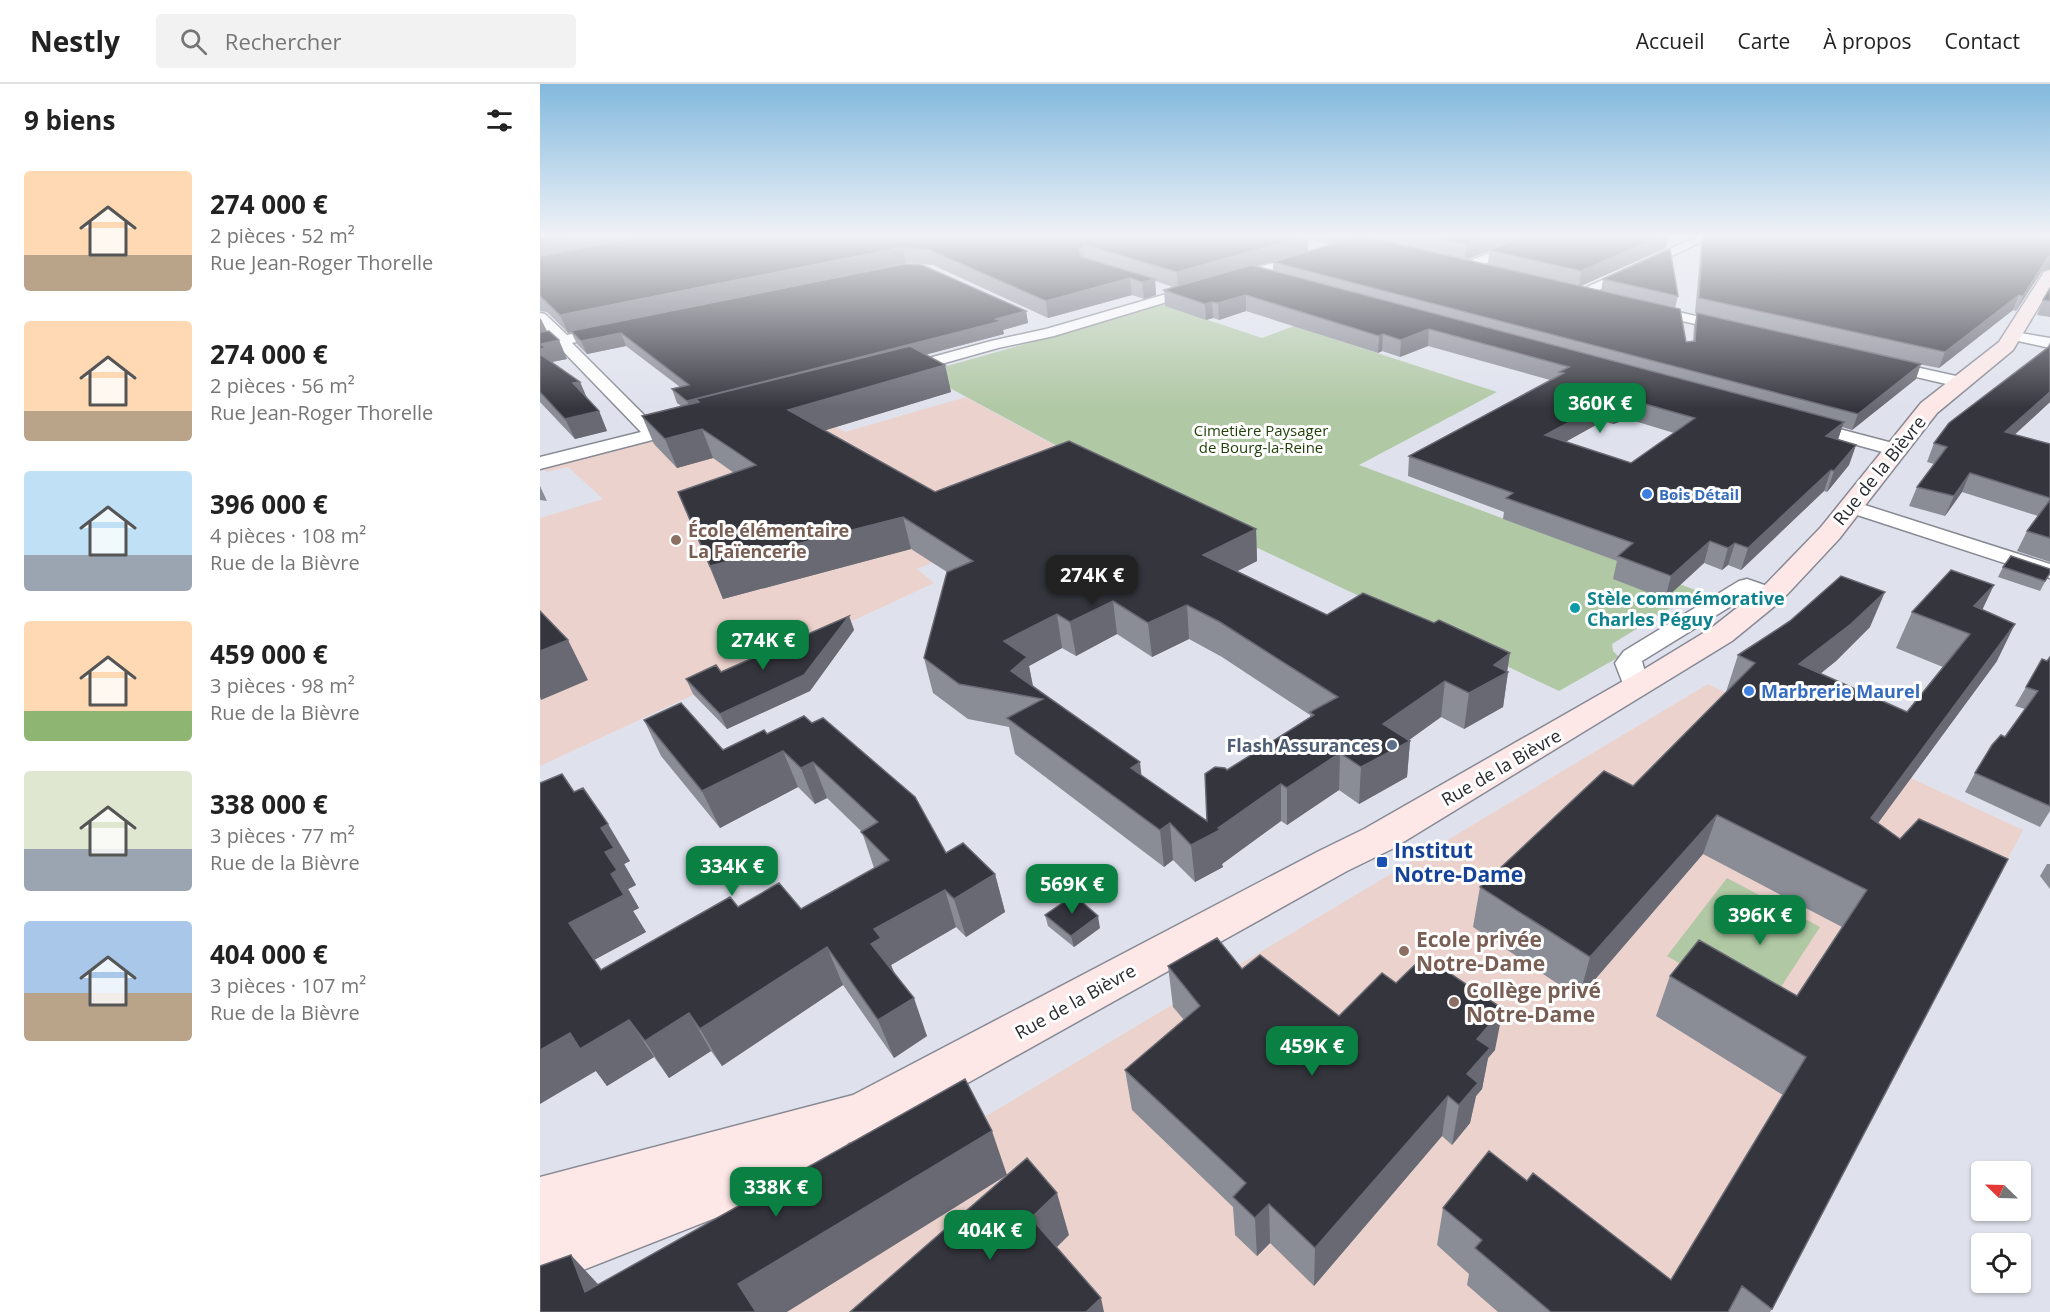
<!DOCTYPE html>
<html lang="fr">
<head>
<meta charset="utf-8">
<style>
  body { margin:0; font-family:"Open Sans",sans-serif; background:#f2f2f2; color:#222; height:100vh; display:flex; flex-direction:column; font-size:22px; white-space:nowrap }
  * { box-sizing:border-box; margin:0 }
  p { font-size:20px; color:#767676 }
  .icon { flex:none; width:33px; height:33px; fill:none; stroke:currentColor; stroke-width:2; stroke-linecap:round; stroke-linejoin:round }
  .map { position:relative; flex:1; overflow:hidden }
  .details { display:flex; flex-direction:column; background:#fff; width:540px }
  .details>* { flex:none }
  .needle { width:39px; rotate:293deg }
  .buttons { position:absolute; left:1431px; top:1077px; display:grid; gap:12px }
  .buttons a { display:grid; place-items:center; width:60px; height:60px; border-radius:6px; background:#fff; box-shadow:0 2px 4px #0004; font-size:30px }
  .price { position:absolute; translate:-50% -51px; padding:0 14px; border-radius:12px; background:#0b8043; color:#fff; font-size:20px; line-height:39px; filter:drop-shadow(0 2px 3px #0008) }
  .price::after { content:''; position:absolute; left:50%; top:36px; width:18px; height:14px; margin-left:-9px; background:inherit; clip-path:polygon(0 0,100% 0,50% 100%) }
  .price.current { background:#222; color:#fff }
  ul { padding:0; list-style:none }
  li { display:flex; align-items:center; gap:18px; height:150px; padding:0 24px }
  li span { display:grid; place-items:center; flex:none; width:168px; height:120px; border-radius:6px; color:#555 }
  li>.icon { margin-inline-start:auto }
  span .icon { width:72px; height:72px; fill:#fffc; stroke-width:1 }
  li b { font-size:26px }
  h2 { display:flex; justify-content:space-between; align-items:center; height:72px; padding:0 24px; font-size:26px }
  header { display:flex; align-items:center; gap:36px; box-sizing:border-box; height:84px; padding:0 30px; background:#fff; border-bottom:2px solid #e0e0e0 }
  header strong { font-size:28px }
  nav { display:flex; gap:33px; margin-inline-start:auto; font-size:21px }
  .search { width:420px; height:54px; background:#f2f2f2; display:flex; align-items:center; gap:15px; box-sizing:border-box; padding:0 21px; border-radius:6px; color:#767676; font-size:22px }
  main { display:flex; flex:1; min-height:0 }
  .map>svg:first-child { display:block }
  .education { fill:#ecd2cd }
  .green { fill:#b0c8a4 }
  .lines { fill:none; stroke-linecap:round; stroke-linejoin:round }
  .street-casing { stroke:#878a94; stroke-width:3 }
  .secondary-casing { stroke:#878a94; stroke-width:3 }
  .street { fill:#fff; fill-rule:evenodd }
  .secondary { fill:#fde8e7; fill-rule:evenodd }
  .wall { fill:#8a8c96; fill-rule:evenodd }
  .shaded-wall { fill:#686972 }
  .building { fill:#35353e; stroke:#686972; stroke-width:1.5; fill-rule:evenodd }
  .shop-dot { fill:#3f7fe0; stroke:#fff; stroke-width:2 }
  .education-dot { fill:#8d6e63; stroke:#fff; stroke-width:2 }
  .culture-dot { fill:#0f9aa8; stroke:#fff; stroke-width:2 }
  .service-dot { fill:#5c6f8a; stroke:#fff; stroke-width:2 }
  .transit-dot { fill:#1a4fb4; stroke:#fff; stroke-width:2 }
  .labels { text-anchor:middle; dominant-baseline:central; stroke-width:6; stroke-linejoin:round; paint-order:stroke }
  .far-park-label { font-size:15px; fill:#1f3e05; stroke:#fff }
  .far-shop-label { font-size:15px; font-weight:bold; fill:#366cbe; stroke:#fff; text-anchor:start }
  .street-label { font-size:18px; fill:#2a2b2f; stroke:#fff }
  .education-label { font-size:18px; font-weight:bold; fill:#785e54; stroke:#fff; text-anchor:start }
  .culture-label { font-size:18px; font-weight:bold; fill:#0d838f; stroke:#fff; text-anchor:start }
  .shop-label { font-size:18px; font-weight:bold; fill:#366cbe; stroke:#fff; text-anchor:start }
  .service-label { font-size:18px; font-weight:bold; fill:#4e5e75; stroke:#fff; text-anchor:end }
  .near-transit-label { font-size:21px; font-weight:bold; fill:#164399; stroke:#fff; text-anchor:start }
  .near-education-label { font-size:21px; font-weight:bold; fill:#785e54; stroke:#fff; text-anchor:start }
</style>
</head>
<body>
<header>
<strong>Nestly</strong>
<div class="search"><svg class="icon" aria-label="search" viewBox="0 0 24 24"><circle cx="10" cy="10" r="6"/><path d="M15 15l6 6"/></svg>Rechercher</div>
<nav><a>Accueil</a><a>Carte</a><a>À propos</a><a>Contact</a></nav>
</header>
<main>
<section class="details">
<h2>9 biens<svg class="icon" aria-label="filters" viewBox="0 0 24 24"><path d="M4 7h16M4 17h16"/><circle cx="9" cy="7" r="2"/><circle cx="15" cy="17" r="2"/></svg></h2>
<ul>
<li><span style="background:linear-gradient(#ffd9b3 70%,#b9a48a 0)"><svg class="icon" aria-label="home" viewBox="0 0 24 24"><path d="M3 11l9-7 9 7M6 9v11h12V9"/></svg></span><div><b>274 000 €</b><p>2 pièces · 52 m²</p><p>Rue Jean-Roger Thorelle</p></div></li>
<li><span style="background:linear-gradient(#ffd9b3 75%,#b9a48a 0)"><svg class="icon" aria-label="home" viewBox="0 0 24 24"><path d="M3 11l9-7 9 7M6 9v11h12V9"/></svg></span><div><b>274 000 €</b><p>2 pièces · 56 m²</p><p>Rue Jean-Roger Thorelle</p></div></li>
<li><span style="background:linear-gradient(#bfe0f5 70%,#9aa5b1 0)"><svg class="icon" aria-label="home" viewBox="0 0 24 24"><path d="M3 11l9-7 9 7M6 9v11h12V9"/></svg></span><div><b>396 000 €</b><p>4 pièces · 108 m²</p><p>Rue de la Bièvre</p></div></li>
<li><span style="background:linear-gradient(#ffd9b3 75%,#8fb573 0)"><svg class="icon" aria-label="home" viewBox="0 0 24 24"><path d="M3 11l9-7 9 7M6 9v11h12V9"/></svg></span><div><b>459 000 €</b><p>3 pièces · 98 m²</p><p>Rue de la Bièvre</p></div></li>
<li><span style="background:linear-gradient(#dfe7d0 65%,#9aa5b1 0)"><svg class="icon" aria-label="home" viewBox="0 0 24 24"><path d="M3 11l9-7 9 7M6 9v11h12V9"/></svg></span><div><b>338 000 €</b><p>3 pièces · 77 m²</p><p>Rue de la Bièvre</p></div></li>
<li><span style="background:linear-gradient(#a9c7e8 60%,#b9a48a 0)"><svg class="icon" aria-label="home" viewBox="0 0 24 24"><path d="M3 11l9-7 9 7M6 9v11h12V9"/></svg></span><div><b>404 000 €</b><p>3 pièces · 107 m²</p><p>Rue de la Bièvre</p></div></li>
</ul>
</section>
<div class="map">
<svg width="1510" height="1228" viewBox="0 0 1510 1228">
  <rect width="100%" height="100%" fill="#dfe2ed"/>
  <path class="education" d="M426,313l119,65 -100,78 -68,29 17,14 -394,183v-248l63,-19 -35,-32 -21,5 -3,-3 247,-66 54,29z
    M1168,600l315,146 -254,482h-1048l-17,-27z"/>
  <path class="green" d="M623,221l99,33 32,-12 203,66 -138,73 339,126 -86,53 1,7 6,6 -60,34 -394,-187 -243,-131z
    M1187,794l93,49 -56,86 -97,-57z"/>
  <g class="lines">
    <defs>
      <path id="street" d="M826,152h20l-332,100 -56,12 -96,27 -8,-5 2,-3 95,-26 55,-12z
        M997,152h18l-84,33 -4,1 -6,-4 2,-3z
        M1158,152h16l-128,60h-10l-2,-3z
        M1108,221l87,20 2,3 -7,4 -87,-20 -2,-3z
        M0,229l5,1 22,21 43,-9 5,1 2,3 -2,3 -43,10 85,85 28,-7 6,1 3,4 -3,4 -151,39v-12l101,-25 -83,-86 -18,4v-10l14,-3 -14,-12z
        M1474,248l36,6v10l-41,-9 -2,-3z
        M1344,276l81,18 2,4 -8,5 -81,-19 -2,-3z
        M1265,336l99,26 2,4 -2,4 -7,2 -98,-27 -3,-4 3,-4z
        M1309,416l201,64v14l-208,-68 -3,-4 3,-4z
        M1207,495l32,11 4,5 -4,5 -8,2 -22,-7 -107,66 7,27 -4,6 -9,2 -9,-2 -12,-31 9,-12 115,-70z"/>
      <path id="secondary" d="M1510,186v18l-37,62 -76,63 -98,126 -58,62 -49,40 -340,208 -45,22 -467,261 -32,11 -3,8 -54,37 -251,99v-56l4,-1 -4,1v-54l313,-82 466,-244 45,-22 282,-161 64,-39 51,-40 60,-62 100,-124 78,-61 45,-70z"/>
    </defs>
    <use href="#street" class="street-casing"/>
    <use href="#secondary" class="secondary-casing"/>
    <use href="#street" class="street"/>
    <use href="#secondary" class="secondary"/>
  </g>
  <path class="wall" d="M0,152h817l-28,9 -21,-6v12l-53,15 18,5v-9l109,-22v-4h286l-2,12 -86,38 21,5 2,-12 75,17 -3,12 11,34 7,-1 1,-15 3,-12 -2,-1 6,-68 2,-9h347v33l-8,2 -26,40 -3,-1 -74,58 -21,-4 -2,15 -64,51 -10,-3 -4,13 18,5 -7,20 -22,27 -3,-1 -83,79 -13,-5 -6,5 -18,-7 -39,36 -52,-20 4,-18 -114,-42 1,-7 -96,-36 1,-20 141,-76 -122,-34 -28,11 -18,-6 -4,2 -132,-42 -27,9 -6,-2 -7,2 -41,-14 -1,-16 9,-3 -18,-6 1,14 -12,4 -12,-4 -84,23 -115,-53 -27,-2 -177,36 297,12 2,12 -25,7 1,4 -79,21 20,10 6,27 -126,38 110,62 321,37 1,32 -20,10 90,44 181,57 -5,35 -39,22 -23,-12 -33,23 2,1 -3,36 -48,27 -20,-14 -52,35 -6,-4 -59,43 1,3 -28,15 -22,-22 -9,7 -149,-113 -6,-27 -41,-8 -35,-26 -9,-35 23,-86 -36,-23 -188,50 -45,-107 56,-19 -21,-15 -36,10 -23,-24 -12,-28 39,-10 -4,-3 -5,-14 8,-2 -54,-41 -39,8 -10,-10 -6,-12 -3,1 -21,-21 -7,-1zM949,167l-1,14 -23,-5zM1088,335l46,14 -43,30 -66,-21 38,-21 10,3zM577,550l35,23 37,-18 33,18 88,58v3l-83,52 -20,51 -66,-46 -108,-89 -4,-20 33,-18 14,8z
    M1510,204v29l-13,-2 6,-15z
    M0,234l7,13 20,28 -15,3 28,20 7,16 12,13 8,20 -32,8 -35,-37z
    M1510,258v60l-36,33 36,9v118l-33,-11 10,-20 11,-15 -76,-24 -17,24 -36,-10 8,-19 17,-23 -7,-2 7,-19 113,-95z
    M0,402l7,15 -7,-1z
    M1463,483l47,6 -10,18 -42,-14z
    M1442,526l15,51 -119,162 22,16 -128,470 -2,3h-272l-31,-27 2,-11 -32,-29 6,-37 84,-27 144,99 112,-185 -127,-79 14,-40 127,20 45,-69 -139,-73 -124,144 -106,-71 7,-40 153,-101 93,-94 12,-37 132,-28 -34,34 -16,13 87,38 36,-45 -47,-19 16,-36z
    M309,532l5,14 -44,61 -83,38 -34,-35 -7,-15 35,-7z
    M1510,573v154l-10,16 -75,-35 10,-19 30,-36 20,-28 -10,-3 11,-19z
    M264,632l142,137 49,21 10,38 -39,25 -10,-10 -65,38 4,9 32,62 -33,22 -51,-73 -121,81 -11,-15 -42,27 -15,-21 -47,29 -11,-15 -22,-279 56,69 -6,3 12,21 -8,4 11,19 -6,3 13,21 -52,28 7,10 137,-63 63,2 73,-41 -12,-36 -35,-34 -12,6 -17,-17 -78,41 -59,-72 -17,-36 79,30 44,-16z
    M1507,780h3v25l-10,-13z
    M505,831l55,13 -26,19 -26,-21z
    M628,882l74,3 97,47 156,34 -7,8 -6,31 -6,7 -6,27 -18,22 -10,-9 -128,150 -44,-43 -13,13 -22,-21 -2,-28 -101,-97 -7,-40 59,-50 -11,-13z"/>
  <path class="shaded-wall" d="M43,152h83l-126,25v-17z
    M768,152v15l-130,38 -1,-17z
    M789,152h28l-28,9z
    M950,152h40l-41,14v1l-24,9 1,-16z
    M1121,152h7l-2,12 -87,39 2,-16z
    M543,162l2,16 -6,-12z
    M363,163l3,16 -338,70 -8,-18z
    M1510,172v13l-8,2 -26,40 7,-15 25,-39z
    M590,194l2,17 -84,23 -2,-17z
    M615,195l1,16 -12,4 -2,-17z
    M706,211v16l-27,9 -1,-17z
    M1479,211l-6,15 -74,58 6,-16z
    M672,218l1,16 -7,2 -1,-16z
    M486,227l2,12 -25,7 1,4 -301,79 -4,-11 -3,-3 5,14 -9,2 -5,-14z
    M0,235h1l8,17 -9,2z
    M889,245l-1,17 -28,11 1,-17z
    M81,249l5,13 -39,8 -6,-13z
    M843,250l-1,17 -4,2 1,-17z
    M19,256l8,19 -16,3 -11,1v-14l1,-5z
    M1381,280l-5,15 -64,51 6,-16z
    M405,281l6,27 -154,47 -9,-29z
    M40,298l8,19 -15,-18z
    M1510,308v10l-53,49 8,-19z
    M1091,316l-3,19 -15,5 4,-19z
    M1067,318l-4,19 -61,34 3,-20z
    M59,327l8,20 -32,8 -10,-20z
    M1304,338l-7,20 -11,-6z
    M162,345l11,29 -36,10 -12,-29z
    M1316,361l-7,20 -22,27 7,-21z
    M1291,386l-7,21 -83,79 7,-22z
    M1430,389l-8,19 -17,24 9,-20z
    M363,433l8,32 -188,50 -13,-33z
    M716,445l1,32 -52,27 -2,-33z
    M1170,457l-6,22 -39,36 6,-23z
    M1195,459l-7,22 -6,5 6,-22z
    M1454,501l-17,36 -3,-15z
    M1345,508l-15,35 -34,34 -51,41 14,-38z
    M573,517l4,33 -41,22 -6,-34z
    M647,521l2,34 -37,18 -4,-34z
    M517,530l5,34 -33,18 5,26 -18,2 -12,-53z
    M309,532l5,14 -44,61 -83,38 -7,-15z
    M1475,540l-18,37 -144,196 18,-39z
    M28,556l20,40 -47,20 -1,-3v-46z
    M970,569l-3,20 1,-1 -5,35 -39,22 5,-36 25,-28z
    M905,597l-4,36 -40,29 9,-5 -3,36 -48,27 2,-37 22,-43z
    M243,667l15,36 -78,41 -18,-37z
    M800,669l-1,37 -52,35v-37z
    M273,678l14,36 -12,6 -14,-36z
    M600,678l4,37 -13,-31z
    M741,700v37l-59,43 1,3 -28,15 -4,-37 27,-17z
    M1177,731l-14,39 -124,144 11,-41z
    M630,739l3,37 -9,7 -4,-37z
    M68,740l22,37 -6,3 12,21 -8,4 11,19 -6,3 13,21 -52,28 -25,-37 42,-49 -6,-22 -4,-24z
    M455,790l10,38 -39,25 -12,-38z
    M405,806l11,37 -65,38 4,11 -24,-32 3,-15z
    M558,832l2,12 -26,19 -3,-11z
    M287,863l16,38 -121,81 -22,-37z
    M374,914l13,38 -33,22 -16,-38z
    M963,925l-8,41 -7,8 -6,31 -6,7 -6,27 -18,22 7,-40 18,-66z
    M149,929l22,38 -42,27 -24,-37z
    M89,936l25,37 -47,29 -11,-15 -56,33v-54l30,-17z
    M908,1012l-6,40 -128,150 1,-38z
    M452,1047l15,44 -220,137h-31l-18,-28z
    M517,1109l12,42 -24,24 -14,-41z
    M729,1120l1,39 -13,13 -2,-38z
    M31,1171l38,41 -24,-4z
    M561,1214l3,14h-18z"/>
  <path class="building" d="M0,152h43l-43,8z
    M104,152h663l-130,36 -85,-25 -9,-1 -4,4 3,7 73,22 -13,3 -12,-4 -84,23 -116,-51 -27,-3 -343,68 -20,-19v-40z
    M820,152h3l317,73 6,33 9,-1 2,-28 224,51 -63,50 -585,-152z
    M890,152h60l-24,8z
    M985,152h136l-80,35 -92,-21z
    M1163,152h330l17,5v15l-2,1 -25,39 -4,-1 -74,57 -246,-54z
    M1130,165l8,47 -75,-17z
    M364,180l18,1 104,46 -30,8 6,2 -315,80 -15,-12 17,-4 -68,-52 -40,8 -10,-10z
    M711,181l593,157 -18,14 30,9 -22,26 -3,-1 -83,78 -13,-5 -7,5 -18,-7 -39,35 -53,-20 15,-13 -127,-45 7,-5 -104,-37 155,-83 -5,-1 10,-5 -140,-38 -28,11 -18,-6 -4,2 -133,-41 -28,8 -6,-1 -7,2 -41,-14zM1091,316l64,18 -64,45 -86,-28 62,-33 10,3z
    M1510,204v13l-7,-1z
    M9,247l10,9 -18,4 4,4 -5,1v-17z
    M370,262l35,19 -157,45 147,82 134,-51 187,88 -53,26 124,60 36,-22 71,30 5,-3 71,33 -16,12 14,7 -39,21 -24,-12 -62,43 27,17 -49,26 -21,-14 -53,35 -6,-4 -63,44 2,2 -29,15 -21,-22 -10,7 -153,-112 36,-19 -84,-15 -35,-26 23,-86 26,-11 -70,-44 -193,49 -32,-74 78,-27 -54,-36 -37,10 -23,-23 57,-14 -3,-3zM573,517l35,22 39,-18 33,17 118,75 -28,15 4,3 -87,55 -2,-2 -10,-1 -10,7 2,47 -76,-53 9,-6 -129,-91 16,-14 -23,-16 53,-27 13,8z
    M1510,262v46l-45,40 45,12v54l-80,-25 -16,23 -37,-9 30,-40 -13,-4 15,-20z
    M0,270l40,28 -7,1 26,28 -34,8 -25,-27z
    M1510,416v38l-23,-7z
    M1471,472l39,13v4l-5,8 -42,-14z
    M1411,486l43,15 -20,21 41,18 -144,194 29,21 19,-20 89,40 -236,450 -30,-23 -14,26h-177l-76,-64 7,-8 -39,-32 46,-57 38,30 6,-8 138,107 135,-223 -136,-81 29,-36 98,56 70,-106 -150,-75 -127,142 -110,-70 124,-116 29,15 122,-123 -17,-8 52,-34 51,-45 44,16 -34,32 -52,40 108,48 63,-78 -58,-22z
    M0,527l28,29 -28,11z
    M309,532l-45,59 -84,39 -34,-35 30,-14 5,7z
    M1510,573v149l-75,-33 17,-28 9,-10 4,2 33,-46 -12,-4 16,-28 5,2z
    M141,619l42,47 41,-20 3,4 37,-18 8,7 11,-5 92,79 31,56 17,-10 32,31 -41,25 -9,-9 -71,39 7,9 -10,6 43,54 -36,22 -51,-73 -127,82 -11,-16 -44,28 -16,-21 -49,29 -10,-16 -30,17v-267l22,-9 12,18 9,-4 25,36 -7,4 13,20 -9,4 12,18 -6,4 13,21 -55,28 32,47 129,-73 8,10 41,-24 22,26 88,-49 -28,-28 17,-10 -65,-60 -12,6 -18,-17 -81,40 -58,-71z
    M534,811l24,21 -27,20 -26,-21z
    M677,854l25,31 18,-14 79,61 43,-43 14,10 28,-27 79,53 -26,30 13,9 -23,26 11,9 -19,22 -11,-9 -133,152 -46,-44 -14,14 -22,-21 13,-14 -121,-113 75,-64 -32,-40z
    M425,995l27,52 -254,153 18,28h-216v-46l31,-11 14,37z
    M487,1074l30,35 -26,25 70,80 -15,14h-236z"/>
  <linearGradient id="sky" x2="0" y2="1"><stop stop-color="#82b9dd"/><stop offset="0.47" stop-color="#f1f2f7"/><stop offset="1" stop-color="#f1f2f7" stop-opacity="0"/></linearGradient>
  <rect width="1510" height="324" fill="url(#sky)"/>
  <g class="shop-dot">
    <circle cx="1107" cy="410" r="6"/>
    <circle cx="1209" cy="607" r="6"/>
  </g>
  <g class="education-dot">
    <circle cx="136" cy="456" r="6"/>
    <circle cx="864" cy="867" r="6"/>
    <circle cx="914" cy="918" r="6"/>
  </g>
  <circle class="culture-dot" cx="1035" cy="524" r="6"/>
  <circle class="service-dot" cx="852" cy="661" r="6"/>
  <rect class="transit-dot" x="836" y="772" width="12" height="12" rx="3"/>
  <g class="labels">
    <g class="far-park-label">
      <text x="721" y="346">Cimetière Paysager<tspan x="721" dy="17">de Bourg-la-Reine</tspan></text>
    </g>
    <g class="far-shop-label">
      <text x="1119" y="410">Bois Détail</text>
    </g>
    <g class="street-label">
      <text transform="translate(1339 386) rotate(-51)">Rue de la Bièvre</text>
      <text transform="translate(961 683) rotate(-30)">Rue de la Bièvre</text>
      <text transform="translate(535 917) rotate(-29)">Rue de la Bièvre</text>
    </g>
    <g class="education-label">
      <text x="148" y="446">École élémentaire<tspan x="148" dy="21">La Faïencerie</tspan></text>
    </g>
    <g class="culture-label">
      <text x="1047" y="514">Stèle commémorative<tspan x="1047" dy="21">Charles Péguy</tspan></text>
    </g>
    <g class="shop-label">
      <text x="1221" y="607">Marbrerie Maurel</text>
    </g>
    <g class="service-label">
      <text x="840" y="661">Flash Assurances</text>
    </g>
    <g class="near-transit-label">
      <text x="854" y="766">Institut<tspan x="854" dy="24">Notre-Dame</tspan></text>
    </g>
    <g class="near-education-label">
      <text x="876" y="855">Ecole privée<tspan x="876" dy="24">Notre-Dame</tspan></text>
      <text x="926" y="906">Collège privé<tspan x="926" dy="24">Notre-Dame</tspan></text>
    </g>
  </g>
</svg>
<div class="buttons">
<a><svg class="needle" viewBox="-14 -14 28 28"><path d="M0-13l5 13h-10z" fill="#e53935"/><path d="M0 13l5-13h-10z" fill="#767676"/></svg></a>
<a><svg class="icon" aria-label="locate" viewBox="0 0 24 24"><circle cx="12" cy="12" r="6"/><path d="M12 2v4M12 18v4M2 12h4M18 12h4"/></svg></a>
</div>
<b class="price" style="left:1060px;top:350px">360K €</b>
<b class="price current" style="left:552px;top:522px">274K €</b>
<b class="price" style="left:223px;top:587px">274K €</b>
<b class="price" style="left:192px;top:813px">334K €</b>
<b class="price" style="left:532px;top:831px">569K €</b>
<b class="price" style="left:1220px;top:862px">396K €</b>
<b class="price" style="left:772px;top:993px">459K €</b>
<b class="price" style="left:236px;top:1134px">338K €</b>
<b class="price" style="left:450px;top:1177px">404K €</b>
</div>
</main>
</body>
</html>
